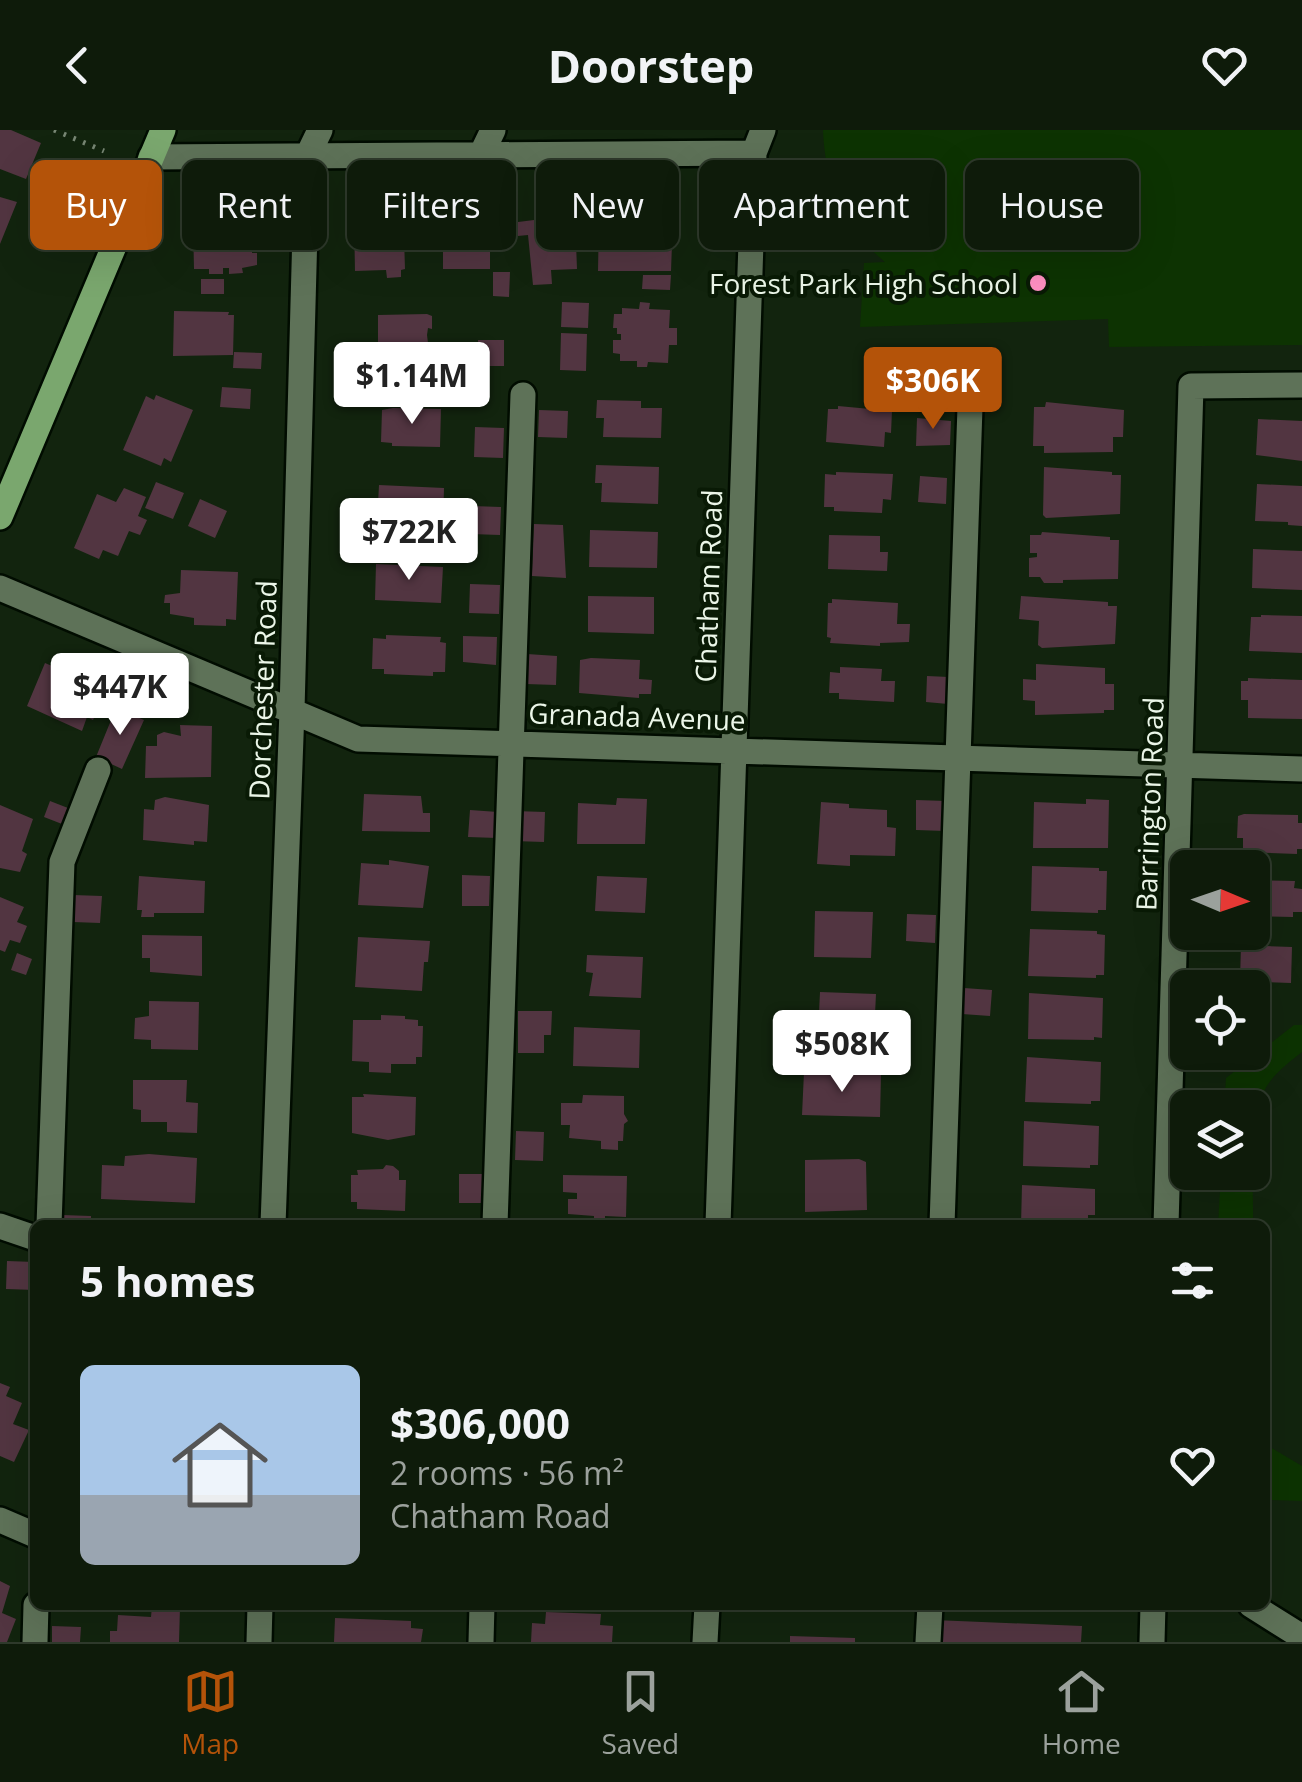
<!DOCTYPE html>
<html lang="en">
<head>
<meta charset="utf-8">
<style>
  body { margin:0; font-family:"Open Sans",sans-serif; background:#1c2818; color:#f1f3f6; height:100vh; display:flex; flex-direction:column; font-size:38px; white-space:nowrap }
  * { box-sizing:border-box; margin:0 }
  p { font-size:32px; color:#9ba19c }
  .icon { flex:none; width:55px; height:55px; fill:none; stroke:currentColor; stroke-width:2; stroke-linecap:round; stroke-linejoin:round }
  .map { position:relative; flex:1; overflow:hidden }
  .panel { position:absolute; left:30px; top:1090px; width:1240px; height:390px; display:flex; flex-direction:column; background:#0e1b0a; border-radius:15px; box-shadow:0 10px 40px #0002,0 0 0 2px #2e392b }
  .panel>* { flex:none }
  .banner { position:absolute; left:30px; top:30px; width:1242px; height:90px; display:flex; gap:20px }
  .needle { width:65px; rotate:92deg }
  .fabs { position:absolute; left:1170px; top:720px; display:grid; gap:20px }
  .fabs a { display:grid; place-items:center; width:100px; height:100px; border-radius:15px; background:#0e1b0a; box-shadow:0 10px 40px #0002,0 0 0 2px #2e392b; font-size:50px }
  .price { position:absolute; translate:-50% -85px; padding:0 22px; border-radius:10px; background:#fff; color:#222; font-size:32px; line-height:65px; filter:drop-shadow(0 2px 5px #0008) }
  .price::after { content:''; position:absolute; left:50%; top:60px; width:30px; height:22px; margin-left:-15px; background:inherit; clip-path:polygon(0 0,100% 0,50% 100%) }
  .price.active { background:#b45309; color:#fff }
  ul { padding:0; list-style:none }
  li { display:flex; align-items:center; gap:30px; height:250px; padding:0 50px }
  li span { display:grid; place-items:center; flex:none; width:280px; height:200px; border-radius:15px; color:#555 }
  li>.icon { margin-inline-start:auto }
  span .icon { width:120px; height:120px; fill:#fffc; stroke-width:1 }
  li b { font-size:42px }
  h2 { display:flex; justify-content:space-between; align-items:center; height:120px; padding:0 50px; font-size:42px }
  .chip { padding:0 35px; border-radius:15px; background:#0e1b0a; box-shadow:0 10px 40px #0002,0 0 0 2px #2e392b; font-size:35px; line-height:90px }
  .chip.active { background:#b45309; color:#fff }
  header { display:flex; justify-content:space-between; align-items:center; height:130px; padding:0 50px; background:#0e1b0a; font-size:45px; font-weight:700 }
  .dock { display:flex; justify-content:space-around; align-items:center; height:140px; border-top:2px solid #2e392b; background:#0e1b0a; font-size:28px; color:#9ba19c }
  .dock a { display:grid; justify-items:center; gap:5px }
  .dock .active { color:#b45309 }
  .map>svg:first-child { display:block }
  .green { fill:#0d3302 }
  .building { fill:#523541 }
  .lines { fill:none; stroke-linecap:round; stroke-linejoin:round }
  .minor-casing { stroke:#010c00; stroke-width:30 }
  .major-casing { stroke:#010c00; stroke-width:30 }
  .path { stroke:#778673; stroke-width:5; stroke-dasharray:2.5 8; stroke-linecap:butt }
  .minor { stroke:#5e7258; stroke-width:25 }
  .major { stroke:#7aa76e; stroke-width:25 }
  .poi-dot { fill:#fd8ec0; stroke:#091a05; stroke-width:4 }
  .labels { text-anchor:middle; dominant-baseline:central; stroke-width:8; stroke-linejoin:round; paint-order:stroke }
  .poi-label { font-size:28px; fill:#ebf6e8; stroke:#091a05; text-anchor:end }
  .street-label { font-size:28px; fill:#ebf6e8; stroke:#091a05 }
</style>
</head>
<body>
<header><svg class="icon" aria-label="back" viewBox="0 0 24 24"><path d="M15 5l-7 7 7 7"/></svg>Doorstep<svg class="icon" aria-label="heart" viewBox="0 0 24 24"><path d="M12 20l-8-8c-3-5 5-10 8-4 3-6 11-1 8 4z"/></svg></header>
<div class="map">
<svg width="1302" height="1512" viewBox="0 0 1302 1512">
  <rect width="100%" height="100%" fill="#12240e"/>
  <path class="green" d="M823,0h479v215l-193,2 -1,-28 -248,8 4,-64 21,-1c-42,-34 -60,-79 -62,-132z
    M1294,895h8v27c-14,11 -30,23 -38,39 -17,36 -10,95 -11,134h-35l3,-52 31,-1v-64l-28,-1 2,-29z
    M1265,1314l37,22v35l-32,-1 -5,-5z"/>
  <path class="building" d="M0,0h11l30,13 -15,36 -26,-10z
    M0,67l17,5 -17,42z
    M461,81h13l-1,7h17v51h-47v-34h-19v-17l37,1z
    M549,81h13v6h13l2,52 -26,1 1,14 -19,1 -5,-50 -10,1v-14l32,-4z
    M215,83h10v8h27v18l4,-1v11h-4v4h5v12l-15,3 1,5 -14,1v-6h-6v6h-14v-5h-15l-1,-46 23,-1z
    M599,86l74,2 -2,53h-73z
    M413,89l1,17 -10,1 1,32 -4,1v7l-14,1 -1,-8 -31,1 -1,-51z
    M493,142h17l-1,25 -16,-1z
    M643,145h28l-1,15 -28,-1z
    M201,149h23v15h-23z
    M562,172l27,1 -1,25 -27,-1z
    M640,172l10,1 -1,6 21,1 -1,18h8v17h-8l-1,18 -20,-1 -1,5h-10v-6h-17v-7l-7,-1v-13h8v-6h-4v-6h-4l1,-14h8v-6l17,1z
    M174,181l55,1 -1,3h6l-1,40 -60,1z
    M427,184l5,2v13l-4,-1 -1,7 1,8h5v13l-55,3v-44z
    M561,203l26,1 -1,37 -26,-1z
    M478,210h26v26h-25z
    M234,222l28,1 -1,16 -28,-1z
    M222,257l29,2 -1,20 -30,-2z
    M156,265l37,15 -22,52 -7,-4 -3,8 -38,-16 23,-54 8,4z
    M597,270l44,1v7h21l-1,30 -58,-1 1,-19h-8z
    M1046,272l78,8 -1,27h-10v15l-69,1v-7h-11l1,-39h11z
    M838,276l54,5 -1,22 -6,-1 -1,15 -58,-5 2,-33h10z
    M393,278l48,1 -1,38 -48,-1v-3l-11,-1 1,-32z
    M539,280l29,1 -1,27 -29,-1z
    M917,288l34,3 -1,24 -34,1z
    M1258,289l44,2v40l-46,-6z
    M475,297l29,1 -1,30 -29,-1z
    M596,335l63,2 -1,37 -57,-2 1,-19h-7z
    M1044,337l68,5v3h9l-1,39 -74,4 -3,-3z
    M836,342l57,2 -2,26 -8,-1 -1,14 -48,-2v-4h-10l1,-33 11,1z
    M920,346l27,2 -1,26 -28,-2z
    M156,352l28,11 -11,26 -28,-11z
    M1257,354l45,2v40l-14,-1v-3l-33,-1z
    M379,355l65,3 -1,37 -66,-3z
    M124,358l22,9 -8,19 9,4 -7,15 -11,-4 -11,25 -15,-6 -4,9 -25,-11 23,-54 19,8z
    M200,369l27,12 -12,27 -27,-12z
    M472,376l29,1 -1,28 -29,-1z
    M534,394l29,1 3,53 -34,-2z
    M590,400l68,2 -1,36 -68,-1z
    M1042,402l68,5v3h9l-1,39 -55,1v3h-19l-4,-6h-11v-19l8,-1v-4h-7v-18h11z
    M829,405l51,1v16h8l-1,19 -59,-2z
    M1253,419l49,2v39l-50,-2z
    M376,434l67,3 -2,36 -66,-3z
    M181,440l57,2 -2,48 -10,-1v7l-32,-1v-7l-24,-4v-11h-6l1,-8 15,-2z
    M470,454l30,1 -1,29 -30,-1z
    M588,466l66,1v37l-66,-2z
    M1021,466l87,6v4h9l-2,38 -73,4 -4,-3 1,-24 -20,-2z
    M832,469l66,4 -1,21h13l-1,18 -29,1v3l-50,-3 1,-5 -4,-1 1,-34h4z
    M1261,485l41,1v37l-53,-2 2,-34h10z
    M386,505l55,2 -1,5 6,1 -1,29h-12v4l-49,-2v-5h-12l1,-31 13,1z
    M463,506l34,1 -1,28 -33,-3z
    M527,524l30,2 -1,29 -30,-1z
    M591,528l49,2 -1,19 13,1 -1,14h-12v4l-60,-5 1,-33z
    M45,533l33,14 -2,12 25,13 -8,18 -6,-3 -5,14 -55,-25z
    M1036,534l69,4v16h9v26h-10v3l-69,2v-14l-12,-1v-21l13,1z
    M840,537l42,2 -1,12h14l-1,21 -55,-3v-6h-10l1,-21 10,1z
    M927,546l22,1 -1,27 -22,-2z
    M1248,548l54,2v39l-54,-1v-18h-7v-19h7z
    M116,578l28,12 -22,49 -26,-12z
    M180,595l32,1 -1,51 -66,1 1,-32h11v-11l7,-3 17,4z
    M364,664l57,2 2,17h7v19l-68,-1z
    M165,667l44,8 -2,37 -13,-1v4l-51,-5 1,-31 10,1 1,-10z
    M617,668l30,1 -2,45h-68l1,-41 38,2z
    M1086,669l23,1 -1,48h-75l1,-46 52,2z
    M916,670l30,1 -1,30 -29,-1z
    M50,671l18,7 -6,16 -18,-7z
    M821,672l28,2v4l38,2v17l9,1 -1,28 -45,-1v11l-33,-2z
    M0,675l33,14 -11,32 5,3 -7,18 -20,-4z
    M470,680l28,2 -1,26 -29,-1z
    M514,681l31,1 -1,30 -31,-1z
    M1244,684l54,1v8h4v26h-5v5l-54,-2v-14h-6l1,-22z
    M389,730l40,6 -6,42 -65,-3 3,-42 28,2z
    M1032,736l67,2v3h8l-1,39h-8v3l-67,-2z
    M462,745l28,1 -1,30h-27z
    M139,746l66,5 -1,32h-50v4h-13l1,-7h-5z
    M597,746l50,2 -2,35 -50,-2z
    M1252,750l43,1 -1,7 8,1v23h-9v5l-41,-1z
    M73,765l29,1 -2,27 -27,-1z
    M0,767l24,10 -7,15 10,4 -7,17 -10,-3 -5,12 -5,-2z
    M815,781l58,1 -2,46 -57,-1z
    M907,784l29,1 -1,28 -29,-2z
    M1030,799l67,2v3l8,1 -1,40h-8v3l-68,-2z
    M142,805l60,1v40l-52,-4v-14h-8z
    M358,807l72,4 -2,21h-4l-2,29 -67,-4z
    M1241,815l51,2 -1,36 -51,-2z
    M17,823l15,6 -6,16 -15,-5z
    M587,825l56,2 -2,41 -52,-2 4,-23 -7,-1z
    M964,858l28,2 -2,26 -28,-2z
    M820,862l56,2 -2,42 -56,-2z
    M1029,863l74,5 -1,40 -8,-1v3l-66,-1z
    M149,871l50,1 -1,48 -47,-1v-9l-17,-1 1,-21 14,-2z
    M518,881h34l-1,24h-7v18h-26z
    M381,885l24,1v3l13,1v6h5l-1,31h-6v7h-25v9l-22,-1v-10l-17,-1 1,-41h28z
    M574,897l66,3 -1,38 -66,-2z
    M1027,927l74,5 -1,39h-9v3l-66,-2z
    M804,942l77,2 -1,43 -78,-2z
    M133,950h54l-1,22 12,1 -1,30 -30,-1v-10h-26v-12l-8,-1z
    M363,964l53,3 -1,38 -27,5 -36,-7v-36h12z
    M583,965l41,1v18l4,7 -4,3 -1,17h-5v9l-17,-1v-8l-32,-3 1,-13h-9v-22h21z
    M1024,991l75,5 -1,39h-8v3l-67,-2z
    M516,1001l28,1 -1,29 -28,-1z
    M149,1024l48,4 -2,45 -94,-4 1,-34 22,1 1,-10z
    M859,1029l7,3 1,48 -62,2v-52z
    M386,1035l7,1 6,5v9h7l-1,31 -48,-2v-7h-6v-27h7l-1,-5 26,-1z
    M459,1044h28v29h-28z
    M563,1045l64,1 -1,41 -21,-1v4h-11v-4l-26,-2v-15h9v-6l-14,-1z
    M1022,1055l73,4v26h-7v10h-67z
    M62,1085l29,1v9h-30z
    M7,1131l28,1v28l-29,-1z
    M0,1253l10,4 -4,9 16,7 -9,21 16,6 -15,32 -14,-6z
    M0,1451l10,5 -8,27 14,6 -9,23h-7z
    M152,1476l28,1 -1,35h-69v-11h7l1,-16 33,2z
    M546,1482l55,2 -1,11 13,1 -1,16h-81l1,-19 13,1z
    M335,1488l76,3v7l12,1 -2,13h-87z
    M934,1490l148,6 -1,16h-147z
    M52,1496l29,1 -1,15h-28z
    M790,1506l65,2v4h-65z"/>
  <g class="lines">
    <defs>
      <path id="minor" d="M481,25l12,-25
        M151,27l603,-4
        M0,458l358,151 944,30
        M49,1095l13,-363 36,-92
        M273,1095l19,-515 15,-553 13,-27
        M495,1095l28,-830
        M718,1095l36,-1072 9,-23
        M942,1095l28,-818
        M1166,1095l25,-839 111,-1
        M0,1096l35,12
        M0,1390l35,15
        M1251,1475l51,32
        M35,1512l1,-37
        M259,1512l1,-37
        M481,1512l1,-37
        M705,1512l2,-37
        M928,1512l2,-37
        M1152,1512l1,-37"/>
      <path id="major" d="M0,387l163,-387"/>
    </defs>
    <use href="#minor" class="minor-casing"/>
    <use href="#major" class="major-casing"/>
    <path class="path" d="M54,0l50,21"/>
    <use href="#minor" class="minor"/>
    <use href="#major" class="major"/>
  </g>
  <circle class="poi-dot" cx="1038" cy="153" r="10"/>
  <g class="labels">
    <g class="poi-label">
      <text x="1018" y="153">Forest Park High School</text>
    </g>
    <g class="street-label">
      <text transform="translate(708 456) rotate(-88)">Chatham Road</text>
      <text transform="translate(262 560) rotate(-88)">Dorchester Road</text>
      <text transform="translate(637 586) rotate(2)">Granada Avenue</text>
      <text transform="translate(1149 674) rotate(-88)">Barrington Road</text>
    </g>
  </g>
</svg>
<div class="fabs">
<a><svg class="needle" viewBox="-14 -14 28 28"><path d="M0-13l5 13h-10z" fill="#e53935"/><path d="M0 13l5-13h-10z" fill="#9ba19c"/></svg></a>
<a><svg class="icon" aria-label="locate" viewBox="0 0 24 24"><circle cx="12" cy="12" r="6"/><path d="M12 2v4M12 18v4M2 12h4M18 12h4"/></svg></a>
<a><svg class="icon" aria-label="layers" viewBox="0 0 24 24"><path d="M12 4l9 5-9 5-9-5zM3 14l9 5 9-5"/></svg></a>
</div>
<b class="price" style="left:412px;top:297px">$1.14M</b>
<b class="price active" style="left:933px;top:302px">$306K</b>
<b class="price" style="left:409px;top:453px">$722K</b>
<b class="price" style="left:120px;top:608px">$447K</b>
<b class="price" style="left:842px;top:965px">$508K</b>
<div class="banner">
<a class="chip active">Buy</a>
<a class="chip">Rent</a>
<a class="chip">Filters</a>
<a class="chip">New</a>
<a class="chip">Apartment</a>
<a class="chip">House</a>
</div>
<section class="panel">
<h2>5 homes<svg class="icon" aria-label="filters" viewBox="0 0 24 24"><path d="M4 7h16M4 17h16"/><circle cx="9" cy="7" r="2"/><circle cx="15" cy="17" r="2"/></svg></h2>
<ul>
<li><span style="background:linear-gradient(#a9c7e8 65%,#9aa5b1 0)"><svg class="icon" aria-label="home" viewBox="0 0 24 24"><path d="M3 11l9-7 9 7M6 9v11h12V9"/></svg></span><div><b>$306,000</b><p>2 rooms · 56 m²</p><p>Chatham Road</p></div><svg class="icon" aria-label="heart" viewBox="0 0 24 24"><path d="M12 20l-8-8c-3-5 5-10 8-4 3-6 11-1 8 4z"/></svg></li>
</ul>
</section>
</div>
<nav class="dock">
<a class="active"><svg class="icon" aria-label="map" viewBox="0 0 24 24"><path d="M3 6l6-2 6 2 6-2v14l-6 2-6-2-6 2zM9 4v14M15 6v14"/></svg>Map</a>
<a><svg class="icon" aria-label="saved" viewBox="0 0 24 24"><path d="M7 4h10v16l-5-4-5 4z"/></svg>Saved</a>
<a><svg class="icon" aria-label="home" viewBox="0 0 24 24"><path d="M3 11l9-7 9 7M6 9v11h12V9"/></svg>Home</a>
</nav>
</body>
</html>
